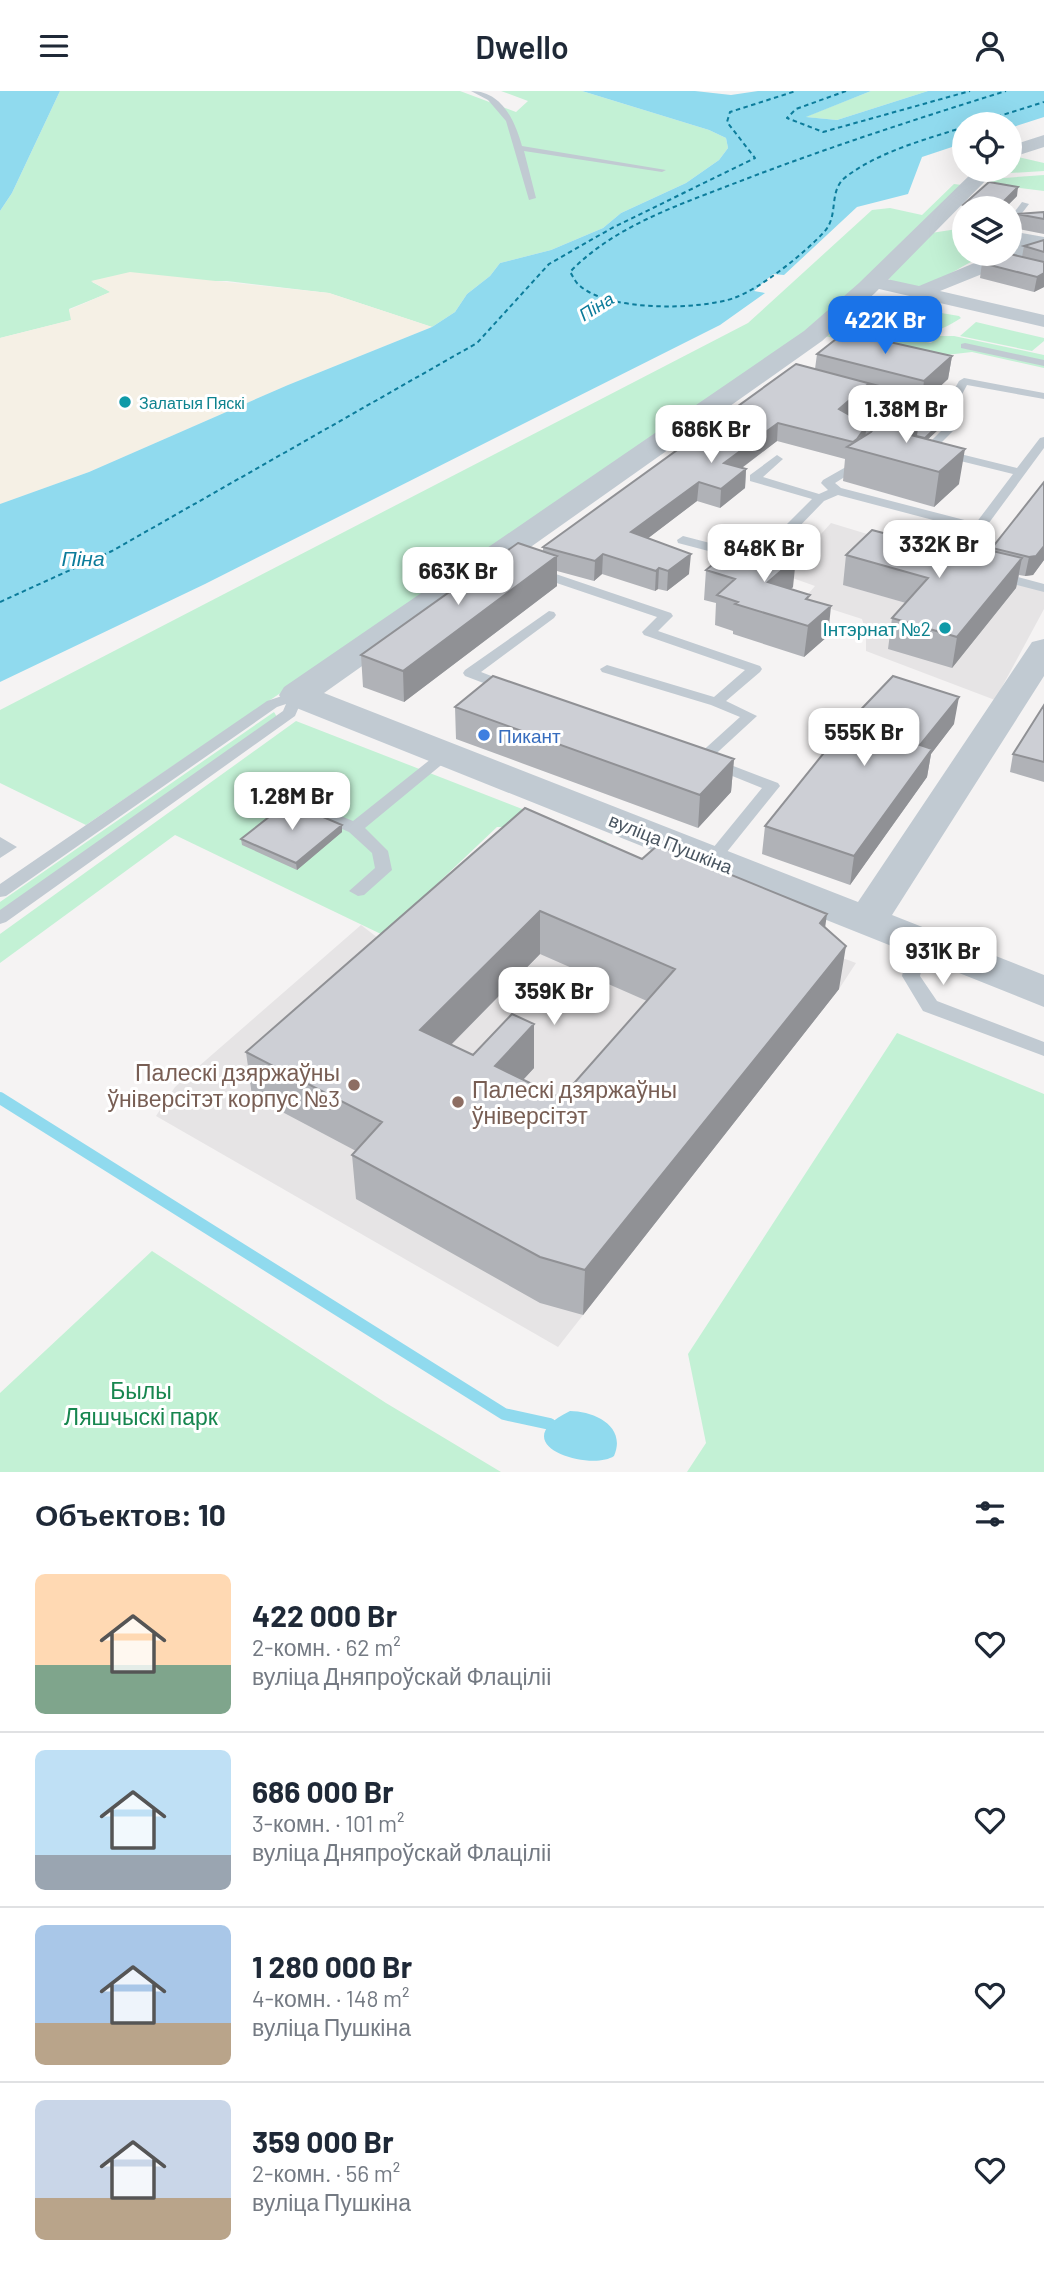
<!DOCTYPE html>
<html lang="ru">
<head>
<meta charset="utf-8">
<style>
  body { margin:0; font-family:Barlow,sans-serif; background:#f6f6f7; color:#1f2937; height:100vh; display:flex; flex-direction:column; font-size:26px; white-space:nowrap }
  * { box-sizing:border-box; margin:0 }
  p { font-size:23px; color:#747a83 }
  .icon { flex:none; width:38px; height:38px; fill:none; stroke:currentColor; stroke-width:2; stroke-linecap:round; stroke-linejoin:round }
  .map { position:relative; height:1381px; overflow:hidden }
  .drawer { display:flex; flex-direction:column; background:#fff; flex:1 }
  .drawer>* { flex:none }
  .tools { position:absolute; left:952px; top:21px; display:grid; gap:14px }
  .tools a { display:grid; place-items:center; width:70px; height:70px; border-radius:50%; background:#fff; box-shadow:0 7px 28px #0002; font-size:35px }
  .price { position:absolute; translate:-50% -60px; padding:0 16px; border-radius:14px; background:#fff; color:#222; font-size:23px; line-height:46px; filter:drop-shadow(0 2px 4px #0008) }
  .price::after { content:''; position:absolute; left:50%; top:42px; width:21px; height:16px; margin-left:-10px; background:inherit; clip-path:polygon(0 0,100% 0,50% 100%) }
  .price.on { background:#1a73e8; color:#fff }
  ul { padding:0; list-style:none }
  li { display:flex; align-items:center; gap:21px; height:175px; padding:0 35px }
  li+li { border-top:2px solid #e0e1e3 }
  li span { display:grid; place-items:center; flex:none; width:196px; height:140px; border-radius:10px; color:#555 }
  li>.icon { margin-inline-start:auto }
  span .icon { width:84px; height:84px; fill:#fffc; stroke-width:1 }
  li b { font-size:30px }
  h2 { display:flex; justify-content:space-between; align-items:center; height:84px; padding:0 35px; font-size:30px }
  header { display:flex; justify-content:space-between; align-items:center; height:91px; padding:0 35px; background:#fff; font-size:32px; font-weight:600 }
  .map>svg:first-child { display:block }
  .education { fill:#e6e4e5 }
  .green { fill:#c3f1d5 }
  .sand { fill:#f5f0e5 }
  .water { fill:#90daee }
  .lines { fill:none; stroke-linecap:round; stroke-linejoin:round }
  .stream { stroke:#90daee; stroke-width:12 }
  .ferry { stroke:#0c7c9b; stroke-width:2; stroke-dasharray:4.5 3.5; stroke-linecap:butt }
  .service { fill:#c1cad2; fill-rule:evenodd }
  .minor { fill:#c1cad2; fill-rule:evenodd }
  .tertiary { fill:#c1cad2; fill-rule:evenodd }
  .wall { fill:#b0b2b7; fill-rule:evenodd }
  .shaded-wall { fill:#909195 }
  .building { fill:#cdcfd5; stroke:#909195; stroke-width:2; fill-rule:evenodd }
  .culture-dot { fill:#0f9aa8; stroke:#fff; stroke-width:2.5 }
  .shop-dot { fill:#3f7fe0; stroke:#fff; stroke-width:2.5 }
  .education-dot { fill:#8d6e63; stroke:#fff; stroke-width:2.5 }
  .labels { text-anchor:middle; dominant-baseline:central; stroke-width:6; stroke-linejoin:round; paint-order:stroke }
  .far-culture-label { font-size:16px; fill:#0d838f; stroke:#fff; text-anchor:start }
  .far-water-label { font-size:18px; font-style:italic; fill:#0c7c9b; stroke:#fff }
  .culture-label { font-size:19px; fill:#0d838f; stroke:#fff; text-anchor:end }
  .shop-label { font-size:19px; fill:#366cbe; stroke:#fff; text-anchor:start }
  .street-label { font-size:19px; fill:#4a5661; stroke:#fff }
  .water-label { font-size:21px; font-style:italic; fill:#0c7c9b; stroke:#fff }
  .near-education-label { font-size:23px; fill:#785e54; stroke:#fff; text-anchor:end }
  .near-park-label { font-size:23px; fill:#17864f; stroke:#fff }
</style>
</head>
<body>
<header><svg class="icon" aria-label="menu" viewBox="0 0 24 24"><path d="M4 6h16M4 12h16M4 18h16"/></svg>Dwello<svg class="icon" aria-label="person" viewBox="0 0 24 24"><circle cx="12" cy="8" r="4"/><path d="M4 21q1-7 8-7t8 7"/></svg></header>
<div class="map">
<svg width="1044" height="1381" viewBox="0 0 1044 1381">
  <rect width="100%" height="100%" fill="#f5f3f3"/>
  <path class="education" d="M831,432l213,65v21l-49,91 -129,-49v-19l-4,-13 -59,-19 12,-14 -31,-11z
    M520,746l336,126 -17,26 -281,358 -402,-231 19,-29 186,-162 21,16z"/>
  <path class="green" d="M60,0h400l56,21 12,-11 -27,-10h81l127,39 17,8 2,10 -9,12 -33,23 -65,30 -18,15 -52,22 -51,13 -10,13 -23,18 -12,18 -23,15 -103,-34 -102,-12 -135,1 19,10 -42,17 3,11 -72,18v-127l12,-18z
    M871,0h57l-91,29 -32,-3z
    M1018,66l26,6v8l-50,3 6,-4h10v-7z
    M1044,84v16l-49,-6 -16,14 -7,-2 19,-18z
    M954,93l8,1 -153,149 -723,491 -86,-42v-73l748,-387 124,-113 18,-2 32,7z
    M964,137v26h26c-30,8 -70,50 -101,25l-1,-4 43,-42z
    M868,206l22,6 -50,36 -16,-3 17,-13 10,4 11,-10 -8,-4z
    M924,219l35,6 2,2c-20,13 -36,19 -60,9l-1,-4z
    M976,231l68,16v3l-12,10 -72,-15z
    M876,244h15l40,8 7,-7h16l90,19v13l-72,-16 -35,4 -72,-17z
    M274,621l3,5 -277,195v-10z
    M296,630l311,121 -15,11 -68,-26h-27l-114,108 -208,-100 -175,128v-29z
    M897,942l147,61v378h-357l19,-29 -18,-89z
    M152,1160l234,152 115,69h-501v-79z"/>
  <path class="sand" d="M130,181l199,21 103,34 -144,58 -199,87 -89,32v-166l71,-18 -2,-10 41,-18 -19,-11z"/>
  <path class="water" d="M0,0h60l-48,102 -12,18z
    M582,0h113l36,4 27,-4h113l-65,26 31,3 91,-29h116v26l-34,11v-4h-46v19l-42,14 -14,37 -51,13 -73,68 -11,-1 -19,17 11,2 -45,32 -515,259 -205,98v-178l89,-32 199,-87 144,-58 23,-15 12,-18 23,-18 10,-13 51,-13 52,-22 18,-15 65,-30 33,-23 9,-12 -2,-10 -17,-8z
    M570,1320c24,0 57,15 44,45 -23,16 -114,-11 -44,-45z"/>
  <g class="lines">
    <path class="stream" d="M0,1007l504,316 46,10"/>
    <path class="ferry" d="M846,0l-50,18 -9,9 36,14 147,-41
      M974,33l70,-22
      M964,36c-40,13 -83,24 -117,49 -20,14 -7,39 -23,56 -19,21 -64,57 -90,66 -35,12 -127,14 -155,-13 -4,-3 -6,-9 -9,-13 44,-46 109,-67 168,-90 88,-34 178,-63 268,-91
      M0,511l112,-51 365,-208 72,-79 63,-36 143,-70 -28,-36 3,-10 66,-21"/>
    <path class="service" d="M471,0c31,0 44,30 51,55l144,24 -4,2 -138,-21 12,47 -7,2 -23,-79 -18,-21z
      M1022,111l7,2 -16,21 -3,1v-8z
      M965,252l79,17v6l-83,-18v-4z
      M964,287l80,15v6l-77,-14 -18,34 11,5 -24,24 81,20 23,-30 4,-1v11l-61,83 -27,31 4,3 -2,3h-10l-7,-5 30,-33 -133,-35 -14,6 -60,62h-10l-76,-20 -1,-3 6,-4 73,19 56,-56 -62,-18v-6l27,-20 6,4 -20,18 56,17 9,-4 -7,-7 2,-3 37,-21 4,2v4l-29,18 6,5 135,35 37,-49 -89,-22v-4l22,-22 -38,-9v-4l9,-1 -65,-20 5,-3 73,20v4h11l18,-32z
      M870,313l25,7 -6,3 -17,-3 -18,15 4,4 -2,2 -14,-3v-4z
      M538,477l133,45 2,3 -15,15 102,35 2,3 -2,3 -34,29 31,15 -50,46h-10l-3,-3 3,-3 43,-39 -29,-12 -109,-33 -2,-3 7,-4 107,32 31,-27 -101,-35 -2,-3 15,-15 -124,-42v-6z
      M999,481l45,12v8l-50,-13v-6z
      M549,520l5,1 2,3 -2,3 -73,54 31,12 2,3 -2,3h-10l-37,-14 -2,-3 2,-3z
      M297,600l7,4 -9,21 -289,206 -6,2v-14l283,-199 3,-7 -9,3 -271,189 -6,1v-13l267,-183z
      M446,658l8,5 -3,3 -86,71 23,23 4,19 -28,25 -6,1 -9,-5 26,-23 -3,-15 -23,-21 -84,-36 -2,-3 8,-5 6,2 76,31 88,-70z
      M715,668l63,24 2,3 -62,77 -6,1 -8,-5 58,-71 -52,-21 -3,-3 3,-3z
      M0,746l17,10 -17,11z
      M919,845l6,2 3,4 -8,34 17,25 107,41v14l-121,-45 -21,-35 8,-34 3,-4z"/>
    <path class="minor" d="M1039,147l5,2v9l-104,42 104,24v12l-178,-41 -3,-4 10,-6 46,10 77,-32h14v-6z"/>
    <path class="tertiary" d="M1044,44v12l-34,11v-12z
      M975,79h21l-121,123 -53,48 -498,352 534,209 174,-260 12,-3v37l-152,239 152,60v32l-760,-304 -5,-8 5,-8 520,-356 55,-48z
      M1010,140l34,6v14l-34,-6z"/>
  </g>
  <path class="wall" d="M1017,105l-12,12h-41v7l-2,-1 1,-9z
    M1044,121v22l-30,-6 3,-14z
    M1044,149v47l-10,5 -54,-14 2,-15 40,-6 2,-11z
    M817,263l135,2 -4,23 -27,25 -43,-11 -1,11 -13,-1 -14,13 9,5 32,-10 6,-4v-3l10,8 -1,2 35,9 -1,5 -12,11 31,45 -25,23 -91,-26 2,-22 -68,-18 -35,27 4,1 -1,19 -25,20 -23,-7 -49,37 41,36 -22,17 -9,-2 -3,2 -53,-17 -8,7 -37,-10v15l-153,116 -41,-15 -2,-32 182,-103v-5l272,-178z
    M1044,391v78l-11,15 -8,1 -6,-1 -3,13 -64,80 -64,-19 4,-31 14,-15 -63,-18 3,-30 131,3 14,-8 1,-2z
    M706,479l87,17 -2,2 19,11 18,36 -24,21 -71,-23v-3l-18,-6 1,-22 -12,-3z
    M1044,614v77l-34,-10 3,-18z
    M455,616l279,52 -3,33 -33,36 -242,-89z
    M954,633l-23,30 -4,23 -77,108 -88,-31 3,-28z
    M342,734v7l-45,38 -55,-25 -1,-6z
    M642,768l183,69 14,61 -256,326 -43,-12 -184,-104 -4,-44 4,-4 -104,-55 -6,-44zM540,863l107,47 -86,97 -38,-18 11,-12 -61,-13 -22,-10z"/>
  <path class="shaded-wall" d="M1018,96l-1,9 -12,12h-8z
    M1044,182v14l-10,5 3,-15z
    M952,265l-4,23 -27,25 3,-23z
    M867,294l-3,18 -27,24 2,-18z
    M918,329l-5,34 -10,-21z
    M778,332l-1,18 -54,41 1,-19z
    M941,332l-1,5 -16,15 1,-5z
    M867,334l-3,19 -11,4z
    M965,358l-6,35 -25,23 5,-35z
    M746,378l-1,19 -25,20 1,-19z
    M699,391l-2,19 -67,51 1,-20z
    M1044,455v14l-11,15 -8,1 4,-19z
    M603,463l-1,20 -8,7 1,-20z
    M691,463l-2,20 -22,17 1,-20z
    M557,465v30l-153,116 -1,-31z
    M796,467l-3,29 -28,24 3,-29z
    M1022,467l-6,30 -64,80 5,-31z
    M659,477l-1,21 -3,2 1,-20z
    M831,515l-3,30 -24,21 4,-31z
    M959,606l-5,27 -23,30 -4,23 -77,108 4,-29 66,-111z
    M734,668l-3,33 -33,36 2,-33z
    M342,734v7l-45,38 -1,-7z
    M540,820v43l-118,120 -2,-44z
    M827,823l-6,43 -1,-34z
    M846,855l-7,43 -256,326 2,-45z
    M534,933v44l-39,42v-44z"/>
  <path class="building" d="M989,91l29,5 -21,21h-27l-7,-3z
    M1044,121v7l-27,-5z
    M1044,149v12l-20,-6z
    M1005,163h5l34,8v11l-7,4 -55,-14z
    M845,241l107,24 -28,25 -107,-27z
    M796,273l83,22 -12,-1 -28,24 28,16 -10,14 -4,3 -75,-19 -54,40 22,6 -25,20 -22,-7 -68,50 60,22 -23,17 -9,-3 -3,3 -53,-17 -8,7 -52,-14z
    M897,313l11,3 -3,7 36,9 -16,15 -9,-2 2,-16 -35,-5 -10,13 -14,-8 14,-12 18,3 7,-4z
    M883,324l35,5 -15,13 62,16 -26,23 -92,-25 24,-15z
    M1044,391v64l-8,10 -7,1 -37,-9z
    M872,439l105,28 7,-9 38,9 -65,79 -65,-19 36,-40 -82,-23z
    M741,450l55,17 -28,24 42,13 -4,4 25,7 -23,20 -73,-22 3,-2 -21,-7 18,-16 -29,-9z
    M518,452l39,13 -154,115 -42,-16z
    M493,585l241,83 -34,36 -245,-88z
    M893,585l66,21 -39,48 12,4 -78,107 -89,-30 83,-103z
    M1044,614v57l-31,-8z
    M288,711l54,23 -46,38 -55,-24z
    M525,717l117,51 16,-14 169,69 -7,9 26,23 -261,324 -45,-13 -188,-102 30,-33 -136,-70zM540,820l135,58 -114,129 -66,-32 39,-42 -22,-10 -39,41 -53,-25z"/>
  <g class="culture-dot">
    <circle cx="125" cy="311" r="7"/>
    <circle cx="945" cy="537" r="7"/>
  </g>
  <circle class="shop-dot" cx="484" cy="644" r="7"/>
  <g class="education-dot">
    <circle cx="354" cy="994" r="7"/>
    <circle cx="458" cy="1011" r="7"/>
  </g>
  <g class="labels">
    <g class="far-culture-label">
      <text x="139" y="311">Залатыя Пяскі</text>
    </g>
    <g class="far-water-label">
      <text transform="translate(596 215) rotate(-32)">Піна</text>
    </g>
    <g class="culture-label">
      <text x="931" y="537">Інтэрнат №2</text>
    </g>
    <g class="shop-label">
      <text x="498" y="644">Пикант</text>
    </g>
    <g class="street-label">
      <text transform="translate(671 752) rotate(22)">вуліца Пушкіна</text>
    </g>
    <g class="water-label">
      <text x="83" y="466">Піна</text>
    </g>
    <g class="near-education-label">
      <text x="340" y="981">Палескі дзяржаўны<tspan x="340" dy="26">ўніверсітэт корпус №3</tspan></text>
      <text x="472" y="998" text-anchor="start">Палескі дзяржаўны<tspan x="472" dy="26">ўніверсітэт</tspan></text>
    </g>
    <g class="near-park-label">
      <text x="141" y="1299">Былы<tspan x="141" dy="26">Ляшчыскі парк</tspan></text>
    </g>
  </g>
</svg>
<div class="tools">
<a><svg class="icon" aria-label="locate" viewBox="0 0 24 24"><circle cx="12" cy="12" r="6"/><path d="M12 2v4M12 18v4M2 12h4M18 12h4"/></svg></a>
<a><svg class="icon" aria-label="layers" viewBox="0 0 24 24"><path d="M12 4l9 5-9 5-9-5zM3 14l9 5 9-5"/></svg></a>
</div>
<b class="price on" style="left:885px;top:265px">422K Br</b>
<b class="price" style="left:906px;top:354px">1.38M Br</b>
<b class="price" style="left:711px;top:374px">686K Br</b>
<b class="price" style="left:939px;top:489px">332K Br</b>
<b class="price" style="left:764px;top:493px">848K Br</b>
<b class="price" style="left:458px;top:516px">663K Br</b>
<b class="price" style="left:864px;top:677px">555K Br</b>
<b class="price" style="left:292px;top:741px">1.28M Br</b>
<b class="price" style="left:943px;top:896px">931K Br</b>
<b class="price" style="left:554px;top:936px">359K Br</b>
</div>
<section class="drawer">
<h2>Объектов: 10<svg class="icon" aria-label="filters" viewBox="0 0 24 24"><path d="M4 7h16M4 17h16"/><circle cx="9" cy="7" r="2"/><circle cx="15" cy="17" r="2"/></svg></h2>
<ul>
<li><span style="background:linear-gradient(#ffd9b3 65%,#7fa58c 0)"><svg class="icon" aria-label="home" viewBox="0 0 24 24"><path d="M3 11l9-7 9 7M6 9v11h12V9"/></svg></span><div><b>422 000 Br</b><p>2-комн. · 62 m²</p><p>вуліца Дняпроўскай Флаціліі</p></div><svg class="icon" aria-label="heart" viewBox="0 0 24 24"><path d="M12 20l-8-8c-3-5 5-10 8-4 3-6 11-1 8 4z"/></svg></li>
<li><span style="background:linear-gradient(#bfe0f5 75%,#9aa5b1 0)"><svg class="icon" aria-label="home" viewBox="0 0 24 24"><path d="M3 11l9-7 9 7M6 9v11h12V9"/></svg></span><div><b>686 000 Br</b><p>3-комн. · 101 m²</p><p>вуліца Дняпроўскай Флаціліі</p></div><svg class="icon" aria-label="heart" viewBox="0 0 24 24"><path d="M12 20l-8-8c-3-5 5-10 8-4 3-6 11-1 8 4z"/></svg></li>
<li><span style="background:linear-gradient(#a9c7e8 70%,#b9a48a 0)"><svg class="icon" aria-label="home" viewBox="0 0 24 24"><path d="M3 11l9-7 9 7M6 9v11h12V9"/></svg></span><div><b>1 280 000 Br</b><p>4-комн. · 148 m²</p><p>вуліца Пушкіна</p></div><svg class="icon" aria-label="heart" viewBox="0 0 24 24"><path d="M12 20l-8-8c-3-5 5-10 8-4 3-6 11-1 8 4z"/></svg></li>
<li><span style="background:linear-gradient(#c9d6e8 70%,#b9a48a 0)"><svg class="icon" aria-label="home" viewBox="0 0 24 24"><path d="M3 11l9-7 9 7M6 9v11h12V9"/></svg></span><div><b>359 000 Br</b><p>2-комн. · 56 m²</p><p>вуліца Пушкіна</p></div><svg class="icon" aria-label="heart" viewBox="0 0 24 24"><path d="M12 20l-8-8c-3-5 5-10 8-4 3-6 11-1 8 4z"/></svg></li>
</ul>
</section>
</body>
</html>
